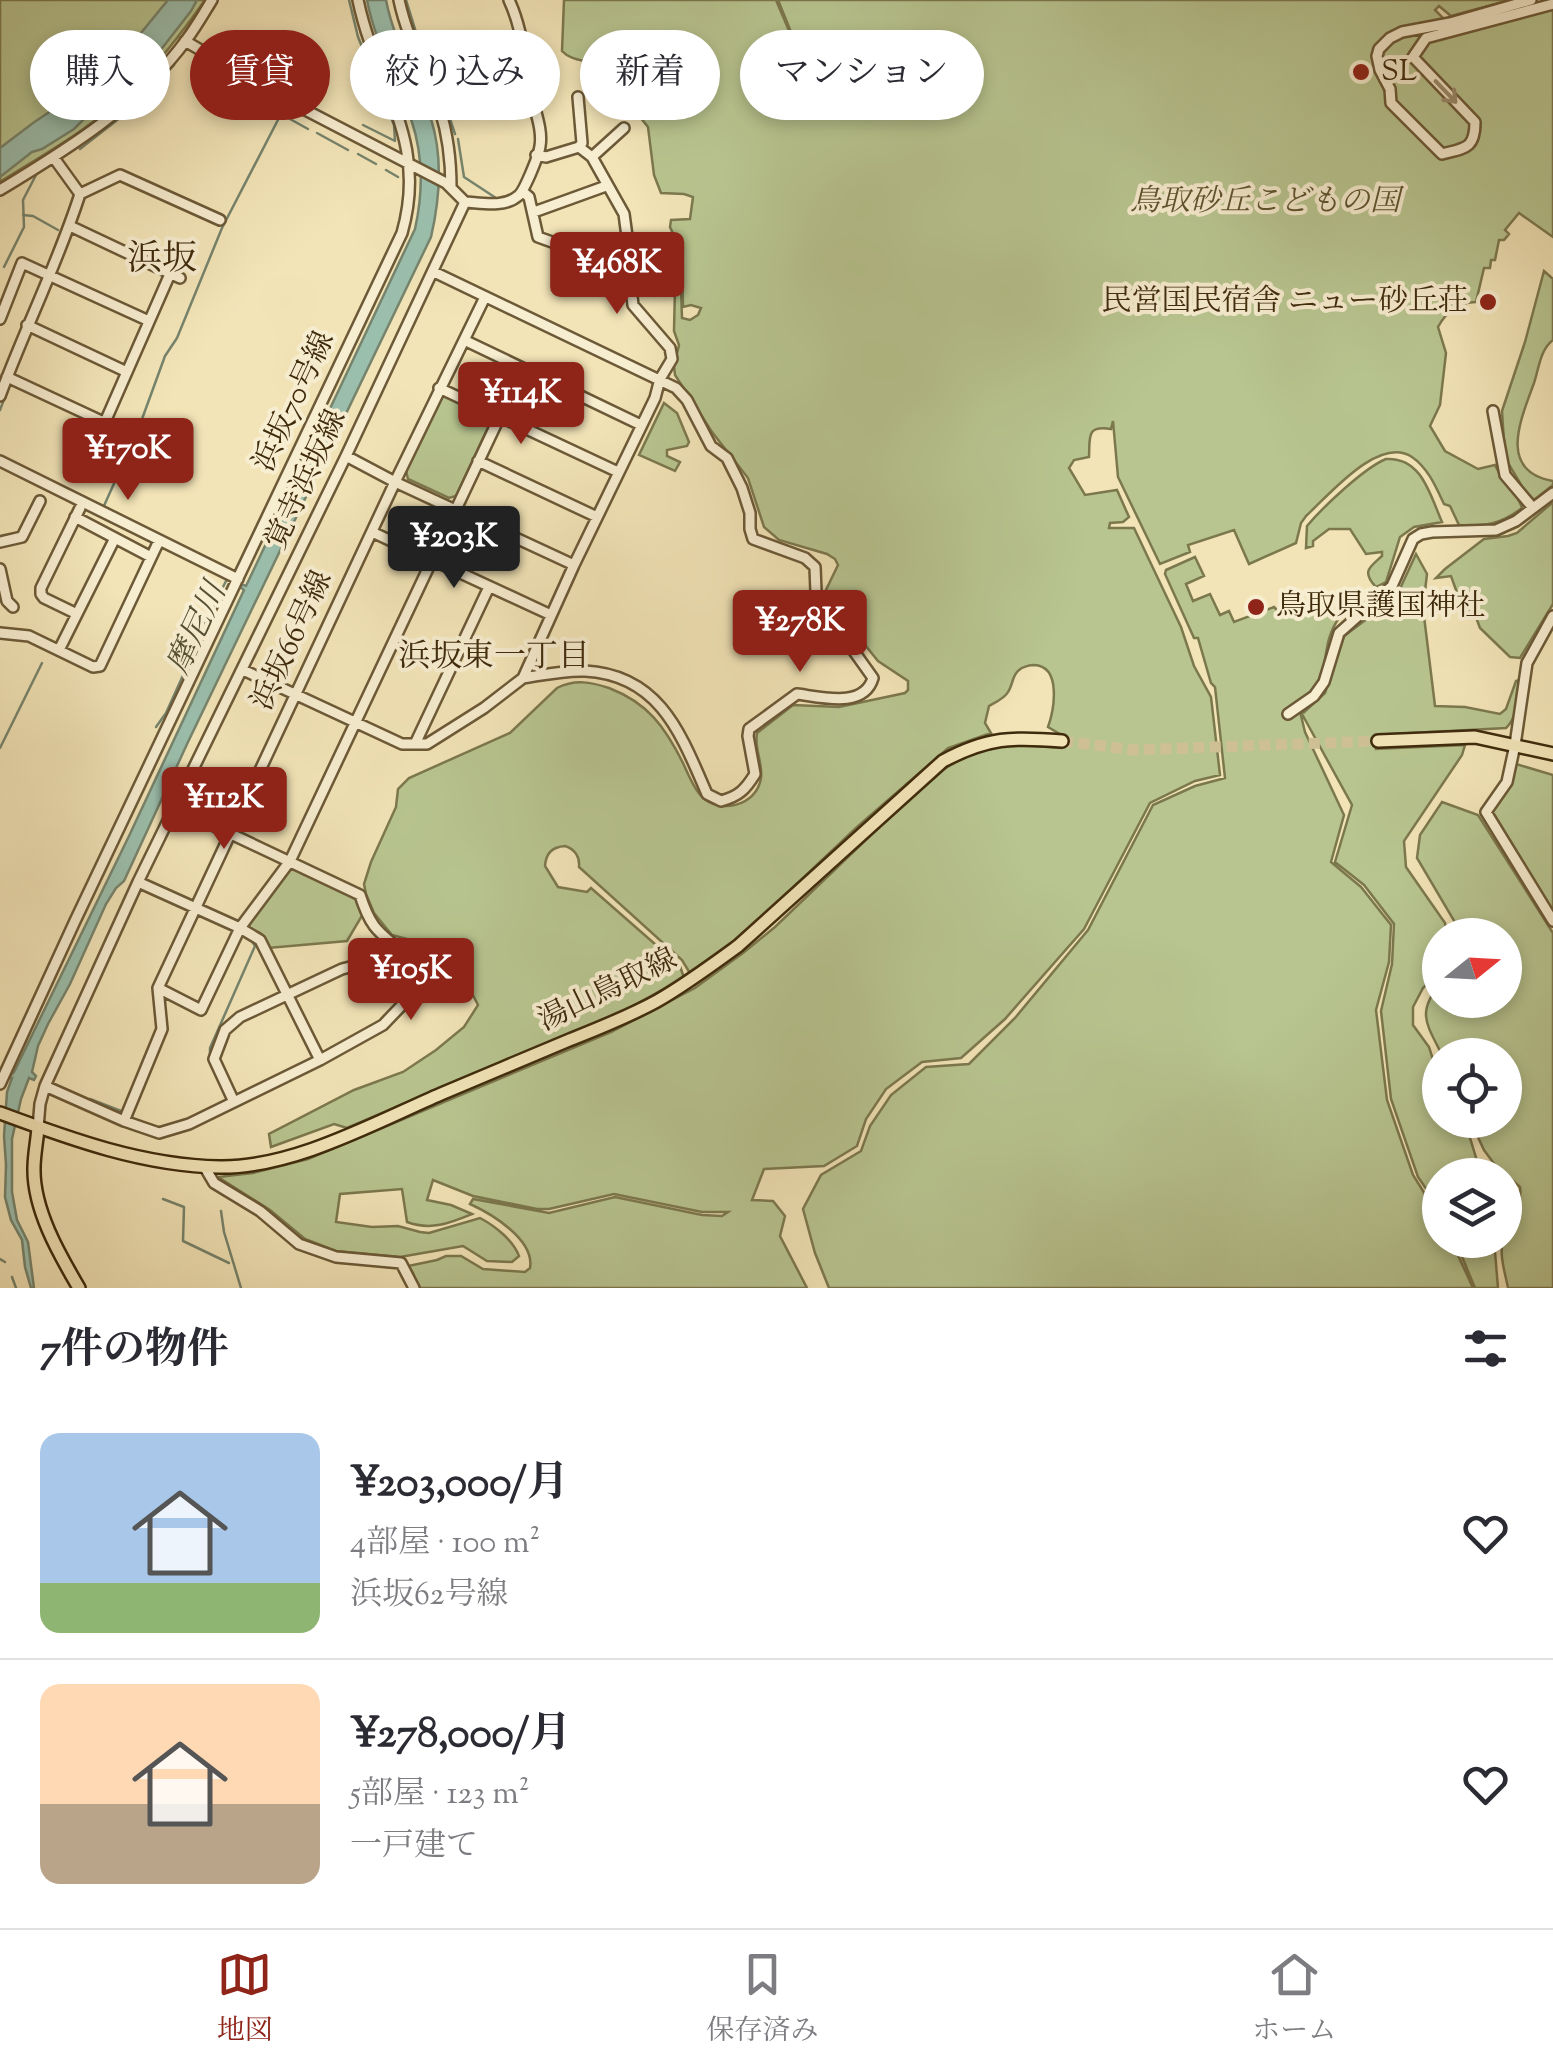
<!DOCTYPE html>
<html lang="ja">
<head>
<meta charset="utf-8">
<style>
  body { margin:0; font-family:"Sorts Mill Goudy","Noto Serif JP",serif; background:#f7f7f7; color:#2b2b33; height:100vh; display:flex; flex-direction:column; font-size:38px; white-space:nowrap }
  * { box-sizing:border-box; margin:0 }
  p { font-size:32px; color:#7c7c81 }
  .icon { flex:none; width:55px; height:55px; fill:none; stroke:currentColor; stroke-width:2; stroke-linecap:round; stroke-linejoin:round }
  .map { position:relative; height:1288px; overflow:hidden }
  .drawer { display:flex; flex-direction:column; background:#fff; flex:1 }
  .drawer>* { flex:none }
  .hud { position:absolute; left:30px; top:30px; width:1000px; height:90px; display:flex; gap:20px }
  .needle { width:65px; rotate:72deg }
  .tools { position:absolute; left:1422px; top:918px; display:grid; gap:20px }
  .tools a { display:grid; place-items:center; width:100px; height:100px; border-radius:50%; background:#fff; box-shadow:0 5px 15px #0003; font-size:50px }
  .price { position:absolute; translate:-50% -85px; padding:0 22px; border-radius:10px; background:#8f2418; color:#fff; font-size:32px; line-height:65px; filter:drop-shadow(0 2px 5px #0008) }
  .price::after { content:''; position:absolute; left:50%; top:60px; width:30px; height:22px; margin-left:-15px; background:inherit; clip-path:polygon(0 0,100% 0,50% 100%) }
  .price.active { background:#222; color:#fff }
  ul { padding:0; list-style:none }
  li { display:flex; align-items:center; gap:30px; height:250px; padding:0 40px }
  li+li { border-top:2px solid #e1e1e2 }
  li span { display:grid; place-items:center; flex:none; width:280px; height:200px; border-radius:20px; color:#555 }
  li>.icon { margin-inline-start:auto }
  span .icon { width:120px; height:120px; fill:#fffc; stroke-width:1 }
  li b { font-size:42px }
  h2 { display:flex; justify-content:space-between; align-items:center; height:120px; padding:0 40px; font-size:42px }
  .pill { padding:0 35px; border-radius:45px; background:#fff; box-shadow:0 5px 15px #0003; font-size:35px; line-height:90px }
  .pill.active { background:#8f2418; color:#fff }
  .tabs { display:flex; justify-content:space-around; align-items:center; height:140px; border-top:2px solid #e1e1e2; background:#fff; font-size:28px; color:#7c7c81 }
  .tabs a { display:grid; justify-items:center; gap:5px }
  .tabs .active { color:#8f2418 }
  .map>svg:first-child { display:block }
  .green { fill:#b8c590; stroke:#7c784e; stroke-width:2.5 }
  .water { fill:#9bbfad; stroke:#76846d; stroke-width:2.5 }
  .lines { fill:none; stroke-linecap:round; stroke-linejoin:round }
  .stream { stroke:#76846d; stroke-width:2.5 }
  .major-tunnel { stroke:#cebf95; stroke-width:11; stroke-dasharray:11 5.5; stroke-linecap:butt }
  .minor-casing { stroke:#6c5937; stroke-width:14 }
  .major-casing { stroke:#3f2b0c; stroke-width:16 }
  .minor { stroke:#f7edd0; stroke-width:9 }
  .major { stroke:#f2e4b7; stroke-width:11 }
  .oneway { stroke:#9b8c6e }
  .poi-dot { fill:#8f2418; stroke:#f7edd0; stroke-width:4 }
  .labels { text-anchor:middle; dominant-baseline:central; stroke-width:8; stroke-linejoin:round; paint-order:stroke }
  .poi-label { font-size:30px; fill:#3f2b0c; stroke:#f7edd0; text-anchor:start }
  .park-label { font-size:30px; font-style:italic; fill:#5d522d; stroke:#f7edd0 }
  .street-label { font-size:30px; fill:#3f2b0c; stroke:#f7edd0 }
  .water-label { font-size:32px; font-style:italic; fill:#565034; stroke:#f7edd0 }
  .neighbourhood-label { font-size:32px; fill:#3f2b0c; stroke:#f7edd0 }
  .quarter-label { font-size:35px; fill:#3f2b0c; stroke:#f7edd0 }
</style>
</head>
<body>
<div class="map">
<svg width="1553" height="1288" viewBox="0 0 1553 1288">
  <rect width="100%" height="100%" fill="#f2e4b7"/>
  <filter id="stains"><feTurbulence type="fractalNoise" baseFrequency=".002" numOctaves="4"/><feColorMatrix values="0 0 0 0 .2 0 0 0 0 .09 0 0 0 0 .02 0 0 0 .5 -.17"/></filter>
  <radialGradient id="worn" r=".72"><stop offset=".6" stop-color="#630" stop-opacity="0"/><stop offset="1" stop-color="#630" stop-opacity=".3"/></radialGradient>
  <path class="green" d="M0,0h205c-21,30 -44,60 -70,86 -38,39 -89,67 -135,96z
    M564,0h212l42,99 -40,-99h732l-59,16 -12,-10 -4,4 8,8 6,19 104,-28v228l-34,-24 -14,17 4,4 -5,6h-5l-4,20h-4l-1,8h-6l-8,34c-17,0 -30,10 -38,25l8,26 -6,52 -10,21 15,25 33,18 17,-4c7,16 23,28 27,43 -21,16 -37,19 -63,17l-9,-19 -6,-2c-8,-17 -16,-36 -32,-47 -33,-22 -83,38 -106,59l-5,7 -5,20 -47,21 -15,-34 -46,15 2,7 -30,12 -42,-87 -5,-56 -2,8c-25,-4 -21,8 -22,28l-15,3 -5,8 16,27 32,-5 12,27 -6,5 -13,1 -1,5h25l47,99 13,39 17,31 9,78 -25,6 -45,22 -66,126 -79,90 -44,39 -39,4 -36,27 -20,30 -9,27 -33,20 -60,3 -12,31 21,1 12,15 -5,20 27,52h-389l-5,-15 -5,-7 29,-6 9,-4h15l22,13 42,3 5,-4c5,-28 -38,-54 -60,-64l3,-5 76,14 66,-16 87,18 20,1 6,-4h-26l-88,-18 -65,15h-12l-64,-13 -40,-16 -6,20 24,5 21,9c-22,9 -41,17 -65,8l-5,-33 -62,5 -4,28 36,5 26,-1 22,6 9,1 51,-15c15,8 33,22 39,38l-7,6 -25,-1 -24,-15 -63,11 -64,-6 -31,-12 -35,-29 -52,-33 35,-4 55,-14 303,-127 84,-44 48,-35 32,-26 121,-116 48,-42 23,-13 32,-9 23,-2 39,3 2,-12 -15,-9c6,-17 14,-61 -14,-62 -4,0 -12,2 -15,5 -7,5 -6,15 -11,22 -3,6 -12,10 -19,14l-4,17 6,10 -43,15 -91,79 -126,119 -40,29 -9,-15 -103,-93c1,-10 -4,-18 -14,-21 -13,1 -19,7 -20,20l13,21 29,5 4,-4 89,78 4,12 -57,31 -280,119 -13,-4 -63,23 -2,-13 85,-44 49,-18 33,-22 28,-23 14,-22 -29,-56 -11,-7 -24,-1 -22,-6 -18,-22 -8,-19 -2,-10 7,-22 25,-55 2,-18 11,-11 101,-45 47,-45c18,-9 34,-6 52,0 39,15 56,39 74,75 5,11 10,24 18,33 18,19 56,10 60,-18 2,-15 -7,-29 -4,-45l36,-28 46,2 66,-14 3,-3v-9l-30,-20 -50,-62 -3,-7 13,-27 -3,-6 -8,-5 -48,-14 -15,-13 -16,-49 -36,-46 -37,-57 -1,-9 5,-21 -5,-14 1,-45 4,-1 2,2 1,31 8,2 8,-5 3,-7 -10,-3 -8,2 -1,-54 -12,-26 1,-7 19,-1 3,-22 -9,-3 -23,-1 -7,-18 -6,-48 -49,-61c-12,-6 -28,-5 -37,-15z
    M1544,271l9,8v61c-13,10 -14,28 -19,43 -13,36 -37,88 19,98v4l-19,15 -8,-7 -21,-35 -3,-47 23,-69z
    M447,394l43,21 1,6 -35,75 -7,2 -41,-19 -2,-8 35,-74z
    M664,403l13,10 12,29 -2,4 -20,4v6l13,6 -5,9 -36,-16z
    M1386,459c36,-2 44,36 56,63l-28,5 -14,10 -14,45 -10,5c-15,-16 -6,-20 6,-31v-4l-16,2 -16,-25h-21l-16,12v5l-7,2 1,-22c16,-19 57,-58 79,-67z
    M1553,502v102l-33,54 -10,-1 -30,-29 -6,-16h-10l-13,-36 -15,2 9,-9 39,-30 24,-3 9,-3z
    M1416,554l11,20 -4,34 12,98 30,1 35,7 6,-5 10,-28 3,-1c-2,16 0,36 -13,48l-131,7 1,14 89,-4 -3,10 -58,86 2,26 39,56 2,12h-7v36l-17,17 -10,19v18l16,22 11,34v39h21l9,18 8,26 13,11h-51v34l-22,-32 -27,-78 -10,-88 11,-47 2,-40 -30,-39 -29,-23 17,-57 -50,-91 23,-21 19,-57 47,-35 7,-8z
    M1195,557l9,19 -18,8 7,17 17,-7 10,21 9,-4 5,11 40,-15 3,3 12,-5 7,12 32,-13 11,14c-23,33 -2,57 -41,85l7,29 39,83 -13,47 30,25 30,38 -2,37 -13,48 11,90 26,75 27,43v22h11l22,48h-644l-14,-35 -12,-44 18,-34 40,-24 9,-25 21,-31 35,-28 43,-3 46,-46 73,-88 65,-125 42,-19 30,-8 -10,-91 -4,-4 -13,-45h-4l-29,-64 1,-4z
    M1516,764l37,11v140l-62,-99 -1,-7 22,-31z
    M1442,802l36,13 75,118v355h-45c-2,-12 -8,-29 -6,-41 3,-23 21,-34 18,-60l-25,-22 -11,-15 -14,-30h35v-65h-63c-15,-31 -26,-41 -2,-72v17h65v-65h-49v-11l-39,-66 3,-23z
    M295,866l59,29 9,19 -16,27 -79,7 -8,-15 -10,-4 -1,-6 40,-56z
    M1455,1240h39l4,48h-23z"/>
  <path class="water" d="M168,0h29l-6,11 -28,36 -33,36 -40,30 -16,16 -32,20 -10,3 -32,25v-29l33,-25 49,-33 40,-34z
    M367,0h19c8,42 31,79 45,119 12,38 9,79 0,118l-243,505 -64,139 -8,7 -10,16 -36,80 -22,40 -10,22 -6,26 4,4 -2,4 -5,-2 -8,21 -9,40v53l5,28 11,22 6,46h-3l-6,-21 -3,-27 -11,-20 -6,-23 1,-32 -2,-29 3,-44 5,-14h-4l6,-6 115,-236 115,-246 -5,-4 2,-2 5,2 169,-357c8,-36 8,-75 -4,-110 -14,-40 -36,-76 -44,-119z"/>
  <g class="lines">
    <path class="stream" d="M349,0l9,37 36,88 1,16 -32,-16
      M406,0l14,45 11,22
      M435,74l20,60
      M141,100l33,-35
      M317,133l31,17
      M458,139l6,38 32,21
      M80,149l50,-39
      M358,154l18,10
      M386,170l12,7
      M23,215l10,1 25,14
      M4,267l20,-40 -1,-27 13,-25
      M13,376l15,-39
      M0,410l10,-27
      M103,508l35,-78 27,-74 12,-18 45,-110 59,-114 27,15
      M199,635l28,-56
      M156,727l10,-14 33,-73
      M0,748l42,-85
      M210,1058v-10l45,-102 -3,-5 -6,-3
      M90,1099l31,12
      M163,1199l21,8 -1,34 46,22
      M221,1211l3,21 17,56
      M0,1259l5,3
      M12,1277l4,11"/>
    <path class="major-tunnel" d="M1062,741l71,9 245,-9"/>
    <defs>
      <path id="minor" d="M399,0c9,42 28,72 41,110 8,25 11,52 11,78
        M1531,0l-81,23 -48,9 -12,6 -11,11 -2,7 3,14 10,19 1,14 51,51c23,-6 33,-5 33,-32l-62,-65 13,-19 127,-34
        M578,97l4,46 -3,4
        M592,157l32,-29
        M0,190c68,-41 139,-85 187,-151 9,-12 17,-26 25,-39
        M523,192l6,5 9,40 42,15 51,14 -7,-52 -32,-57 -13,-10 -33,10 -10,-2
        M80,194l40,-19 100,45
        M465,202c17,1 39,6 53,-6 6,-4 21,-41 22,-50 3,-17 -6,-37 -9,-54 -7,-32 -8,-62 -22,-92
        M534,212l72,-26
        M70,226l110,52
        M434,272l242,116 11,12 24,46 16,12 15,30 8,25v16l3,10 52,19 10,9 1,25 5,13 52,73c-9,31 -52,19 -76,16l-48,35 -1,7 7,38c-10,16 -16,22 -34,27l-14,-7c-26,-60 -47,-119 -122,-123 -21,-1 -42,4 -62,7
        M0,319l22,-56 127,58
        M27,325l100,47
        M464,340l177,85
        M7,377l118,55
        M439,388l179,84
        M0,396c25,-68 58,-133 80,-202l-26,-36
        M1493,411l12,64 28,33
        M105,422l65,-148
        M346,456l49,26 179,83
        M0,461l238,118
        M478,461l119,56
        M75,517l76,40
        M372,532l179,83
        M0,542l22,-5 18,-36
        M0,569l7,32 6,6
        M77,614l-33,-16 -3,-4v-6l39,-80
        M1553,616l-26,47 -12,82 -8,37 -21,30 67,109
        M0,633l29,3 64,31 7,-1 57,-121
        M59,650l56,-112
        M243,670l159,74h25l57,-36 39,-30 51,-113 81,-167 5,-19 12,-20 -2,-11 -37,-43 -4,-34 2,-5 33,-3 10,3
        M1288,714l26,-18 10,-14 15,-49 53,-47 21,-47 8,-5 11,-2 64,-2 20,-9 37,-28
        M415,744l74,-157
        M176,808l184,87c12,37 20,37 46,60
        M138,882l102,46 20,12 60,120
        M158,988l43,22 39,-82 50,-67 210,-445
        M0,1084l75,-163 327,-688c27,-94 -26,-146 -44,-233
        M45,1086l79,35 35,12 30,-9 131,-64 63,-35 41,-43 -9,-25 -18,-2 -55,14 -102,48 -15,13 -11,29 20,43
        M124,1121l38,-92 -4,-41 237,-506 90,-185
        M38,1128l2,-24 5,-18 93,-204 208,-426 119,-254 -19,-19 -154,-80 -107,-62
        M204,1166l10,17 46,28 39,33 37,13 65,6 13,25"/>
      <path id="major" d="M1378,741l97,-4 78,17
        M0,1113c70,26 144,53 220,54 73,1 154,-44 221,-73 42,-18 84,-35 126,-53 30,-12 61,-24 90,-40 28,-16 55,-36 81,-55l205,-185c45,-24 69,-24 119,-20
        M38,1128c-1,13 -4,27 -4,40 -1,41 25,86 45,120"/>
    </defs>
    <use href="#minor" class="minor-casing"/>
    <use href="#major" class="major-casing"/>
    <use href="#minor" class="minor"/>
    <use href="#major" class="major"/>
  </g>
  <defs><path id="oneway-shaft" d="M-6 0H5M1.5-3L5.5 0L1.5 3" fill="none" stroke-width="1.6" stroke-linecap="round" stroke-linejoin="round" transform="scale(2.5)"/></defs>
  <use class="oneway" href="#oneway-shaft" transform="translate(1446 92) rotate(46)"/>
  <g class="poi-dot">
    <circle cx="1361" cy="72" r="10"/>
    <circle cx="1488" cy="302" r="10"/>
    <circle cx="1256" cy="607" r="10"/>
  </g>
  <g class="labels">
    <g class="poi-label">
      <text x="1381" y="72">SL</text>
      <text x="1468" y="302" text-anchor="end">民営国民宿舎 ニュー砂丘荘</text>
      <text x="1276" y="607">鳥取県護国神社</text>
    </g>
    <g class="park-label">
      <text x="1265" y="202">鳥取砂丘こどもの国</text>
    </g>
    <g class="street-label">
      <text transform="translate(295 402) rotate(-65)">浜坂70号線</text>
      <text transform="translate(307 480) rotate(-65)">覚寺浜坂線</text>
      <text transform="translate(293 641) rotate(-65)">浜坂66号線</text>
      <text transform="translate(608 991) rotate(-26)">湯山鳥取線</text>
    </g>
    <g class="water-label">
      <text transform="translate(198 629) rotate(-65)">摩尼川</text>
    </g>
    <g class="neighbourhood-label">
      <text x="494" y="658">浜坂東一丁目</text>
    </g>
    <g class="quarter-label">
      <text x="162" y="260">浜坂</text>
    </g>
  </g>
  <rect width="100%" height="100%" filter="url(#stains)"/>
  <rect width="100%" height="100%" fill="url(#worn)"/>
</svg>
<div class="tools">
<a><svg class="needle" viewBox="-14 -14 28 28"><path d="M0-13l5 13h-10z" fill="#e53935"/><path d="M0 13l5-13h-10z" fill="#7c7c81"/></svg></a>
<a><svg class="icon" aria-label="locate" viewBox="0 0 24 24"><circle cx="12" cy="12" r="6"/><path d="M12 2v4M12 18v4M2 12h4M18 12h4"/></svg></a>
<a><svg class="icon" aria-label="layers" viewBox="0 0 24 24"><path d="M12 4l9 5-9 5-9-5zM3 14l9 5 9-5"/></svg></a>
</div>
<b class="price" style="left:617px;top:317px">¥468K</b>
<b class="price" style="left:521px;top:447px">¥114K</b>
<b class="price" style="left:128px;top:503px">¥170K</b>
<b class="price active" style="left:454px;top:591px">¥203K</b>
<b class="price" style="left:800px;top:675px">¥278K</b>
<b class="price" style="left:224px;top:852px">¥112K</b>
<b class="price" style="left:411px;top:1023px">¥105K</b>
<div class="hud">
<a class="pill">購入</a>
<a class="pill active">賃貸</a>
<a class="pill">絞り込み</a>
<a class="pill">新着</a>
<a class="pill">マンション</a>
</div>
</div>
<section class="drawer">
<h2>7件の物件<svg class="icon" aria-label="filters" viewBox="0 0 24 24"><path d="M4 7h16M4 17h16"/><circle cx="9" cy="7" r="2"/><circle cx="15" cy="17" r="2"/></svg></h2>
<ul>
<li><span style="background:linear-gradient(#a9c7e8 75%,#8fb573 0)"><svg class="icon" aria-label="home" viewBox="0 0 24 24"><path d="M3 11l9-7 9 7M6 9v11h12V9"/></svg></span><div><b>¥203,000/月</b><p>4部屋 · 100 m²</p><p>浜坂62号線</p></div><svg class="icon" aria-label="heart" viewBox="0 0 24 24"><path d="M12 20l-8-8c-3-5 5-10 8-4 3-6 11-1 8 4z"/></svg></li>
<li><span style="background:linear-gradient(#ffd9b3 60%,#b9a48a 0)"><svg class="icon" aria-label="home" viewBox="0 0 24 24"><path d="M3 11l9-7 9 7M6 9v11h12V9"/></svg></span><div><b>¥278,000/月</b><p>5部屋 · 123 m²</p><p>一戸建て</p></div><svg class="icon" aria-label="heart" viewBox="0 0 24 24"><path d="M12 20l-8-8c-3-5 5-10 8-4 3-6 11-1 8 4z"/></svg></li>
</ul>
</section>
<nav class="tabs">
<a class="active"><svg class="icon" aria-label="map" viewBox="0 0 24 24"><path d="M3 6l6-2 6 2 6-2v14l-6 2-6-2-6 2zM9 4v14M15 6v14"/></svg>地図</a>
<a><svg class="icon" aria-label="saved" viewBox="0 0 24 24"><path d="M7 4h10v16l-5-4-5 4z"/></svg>保存済み</a>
<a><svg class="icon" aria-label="home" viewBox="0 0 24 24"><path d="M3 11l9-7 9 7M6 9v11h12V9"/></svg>ホーム</a>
</nav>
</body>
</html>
